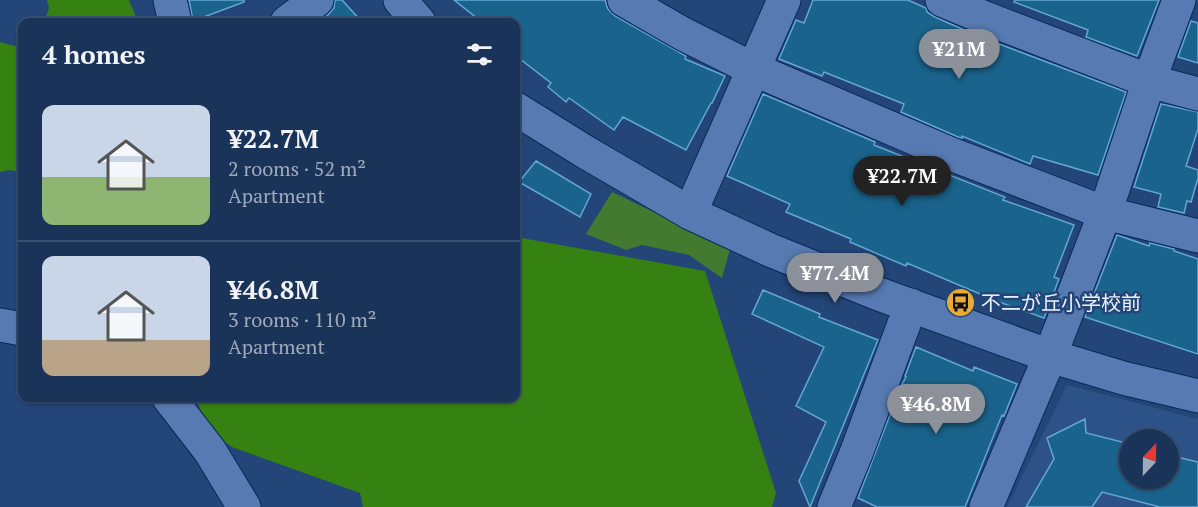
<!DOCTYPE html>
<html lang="en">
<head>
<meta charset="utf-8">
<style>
  body { margin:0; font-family:"PT Serif","Noto Sans JP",serif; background:#233c5f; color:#f1f3f6; height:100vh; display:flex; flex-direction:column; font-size:22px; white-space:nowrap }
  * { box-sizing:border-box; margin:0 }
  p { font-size:20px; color:#9faaba }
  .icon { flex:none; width:33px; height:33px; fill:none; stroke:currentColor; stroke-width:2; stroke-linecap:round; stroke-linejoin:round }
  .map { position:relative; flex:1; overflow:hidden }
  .side { position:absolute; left:18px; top:18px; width:502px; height:384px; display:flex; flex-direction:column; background:#1a3459; border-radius:12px; box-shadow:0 2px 4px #0004,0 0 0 2px #384f6f }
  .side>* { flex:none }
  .needle { width:39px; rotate:22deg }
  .fabs { position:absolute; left:1119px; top:429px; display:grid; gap:12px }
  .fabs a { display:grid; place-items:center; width:60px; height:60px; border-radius:50%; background:#1a3459; box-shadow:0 2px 4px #0004,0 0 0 2px #384f6f; font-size:30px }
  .price { position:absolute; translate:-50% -51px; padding:0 14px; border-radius:21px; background:#8c9099; color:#fff; font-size:20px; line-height:39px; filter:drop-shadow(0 2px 3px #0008) }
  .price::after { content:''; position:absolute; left:50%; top:36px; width:18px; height:14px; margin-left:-9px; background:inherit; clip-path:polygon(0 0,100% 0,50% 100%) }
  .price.active { background:#222; color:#fff }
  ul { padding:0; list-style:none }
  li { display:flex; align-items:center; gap:18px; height:150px; padding:0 24px }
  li+li { border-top:2px solid #384f6f }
  li span { display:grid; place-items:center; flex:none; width:168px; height:120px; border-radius:12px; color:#555 }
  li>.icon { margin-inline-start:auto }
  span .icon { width:72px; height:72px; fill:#fffc; stroke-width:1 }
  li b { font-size:26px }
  h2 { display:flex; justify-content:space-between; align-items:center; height:72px; padding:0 24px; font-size:26px }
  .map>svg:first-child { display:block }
  .built { fill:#2d5288; fill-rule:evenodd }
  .green { fill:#437a30 }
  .forest { fill:#358111 }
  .building { fill:#1a638c; stroke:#63a7d3; stroke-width:1.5 }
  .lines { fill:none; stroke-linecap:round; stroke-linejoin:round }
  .minor-casing { stroke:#082959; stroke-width:35 }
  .minor { stroke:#567ab1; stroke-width:33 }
  .labels { text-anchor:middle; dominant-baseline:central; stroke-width:5; stroke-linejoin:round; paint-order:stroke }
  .poi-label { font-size:20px; fill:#e9f2fe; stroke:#234577; text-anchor:start }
</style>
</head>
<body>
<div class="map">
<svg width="1198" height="507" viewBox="0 0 1198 507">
  <rect width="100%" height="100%" fill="#234577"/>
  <path class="built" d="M1067,385l131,34v88h-191zM1130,440h38v38h-38z"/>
  <path class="green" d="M612,192l118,57 -8,29 -33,-23 -47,-10 -16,5 -40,-16z"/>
  <path class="forest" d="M47,0h82l9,22h-94l5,-14z
    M0,42l22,6v124l-13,-2 -9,2z
    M516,237l189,34 71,222 -4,14h-409l-3,-14 -128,-46 -24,-17 -12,-32h320z"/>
  <path class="building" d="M189,0h55v2l-51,19z
    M335,0h7l20,22h-44l10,-7 6,-7z
    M454,0h151l3,9 7,7 71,40 -1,3 40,17 -13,27h-1l-25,47 -63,-33 -9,13 -45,-32 -3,4 -18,-15 3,-4 -35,-27v-34h-34z
    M813,0h95l18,8 1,4 8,5 43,19 148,56 -28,83 -65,-19 -3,8 -68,-28v2l-4,-1 -57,-25 3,-8 -80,-32 -2,4 -43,-17 17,-39 8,3z
    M1015,0h144l-22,56 -51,-19 2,-7 -74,-28z
    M1191,21l7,2v40l-20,-6z
    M763,94l112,48 -1,3 131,52 -2,3 71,25 -20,52 5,2 -15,39 -45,-16 -92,-39 -1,3 -56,-24 1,-3 -65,-27 4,-8 -63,-28z
    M1161,104l37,8v17l-12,37 12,4v8l-7,24 -4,-1 -3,12 -26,-6 3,-13 -27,-7z
    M536,161l55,33 -11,23 -61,-35z
    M1117,235l32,11 1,-3 24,6v2l24,8v95l-113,-37z
    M763,290l57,24 -1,3 59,23 -68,167 -11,-26 27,-59 -30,-16 28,-59 -72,-33z
    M916,347l57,24 1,-4 43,17 -13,32 -2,-1 -37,92h-88l-19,-9 43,-112 5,-9 -1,-1z
    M1085,419l1,14 44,11v34h38v-23l30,7v45h-38l-58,-15 -10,15h-66l28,-48 -7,-21z"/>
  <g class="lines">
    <defs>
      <path id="minor" d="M170,0l5,22
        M400,0l19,22
        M624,0l59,34 70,35 198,85 154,59 93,23
        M942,0l43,18 164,63 49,13
        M287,22l30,-22
        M516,109l71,44 103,60 80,37 106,43 174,63 73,22 75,18
        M690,213l94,-213
        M0,325l22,4
        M169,398l41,53 34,56
        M834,507l23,-56 54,-146
        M986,507l64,-151 55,-143 44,-132 30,-81"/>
    </defs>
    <use href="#minor" class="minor-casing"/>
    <use href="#minor" class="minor"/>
  </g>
  <defs>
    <symbol id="bus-disc" viewBox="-11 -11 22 22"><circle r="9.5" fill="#e9ab38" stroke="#234577"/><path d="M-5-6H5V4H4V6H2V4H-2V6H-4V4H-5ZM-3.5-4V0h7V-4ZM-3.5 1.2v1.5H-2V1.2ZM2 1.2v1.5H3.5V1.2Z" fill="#111"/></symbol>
  </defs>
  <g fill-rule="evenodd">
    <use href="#bus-disc" x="944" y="286" width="33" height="33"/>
  </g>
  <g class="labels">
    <g class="poi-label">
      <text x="981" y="302">不二が丘小学校前</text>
    </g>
  </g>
</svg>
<div class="fabs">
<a><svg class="needle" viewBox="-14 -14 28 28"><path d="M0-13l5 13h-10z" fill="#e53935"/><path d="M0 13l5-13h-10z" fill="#9faaba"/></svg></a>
</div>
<b class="price" style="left:959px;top:80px">¥21M</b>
<b class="price active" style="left:902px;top:207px">¥22.7M</b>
<b class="price" style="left:835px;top:304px">¥77.4M</b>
<b class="price" style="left:936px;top:435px">¥46.8M</b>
<section class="side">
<h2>4 homes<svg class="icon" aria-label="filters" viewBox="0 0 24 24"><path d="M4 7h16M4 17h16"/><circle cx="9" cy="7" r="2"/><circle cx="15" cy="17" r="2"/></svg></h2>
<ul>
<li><span style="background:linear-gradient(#c9d6e8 60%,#8fb573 0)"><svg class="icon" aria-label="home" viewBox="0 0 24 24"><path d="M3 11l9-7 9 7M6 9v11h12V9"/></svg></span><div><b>¥22.7M</b><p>2 rooms · 52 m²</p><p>Apartment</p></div></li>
<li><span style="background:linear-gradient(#c9d6e8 70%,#b9a48a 0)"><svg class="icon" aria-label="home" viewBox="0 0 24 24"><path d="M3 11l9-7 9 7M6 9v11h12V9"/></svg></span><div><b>¥46.8M</b><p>3 rooms · 110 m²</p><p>Apartment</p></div></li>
</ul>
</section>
</div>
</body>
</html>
